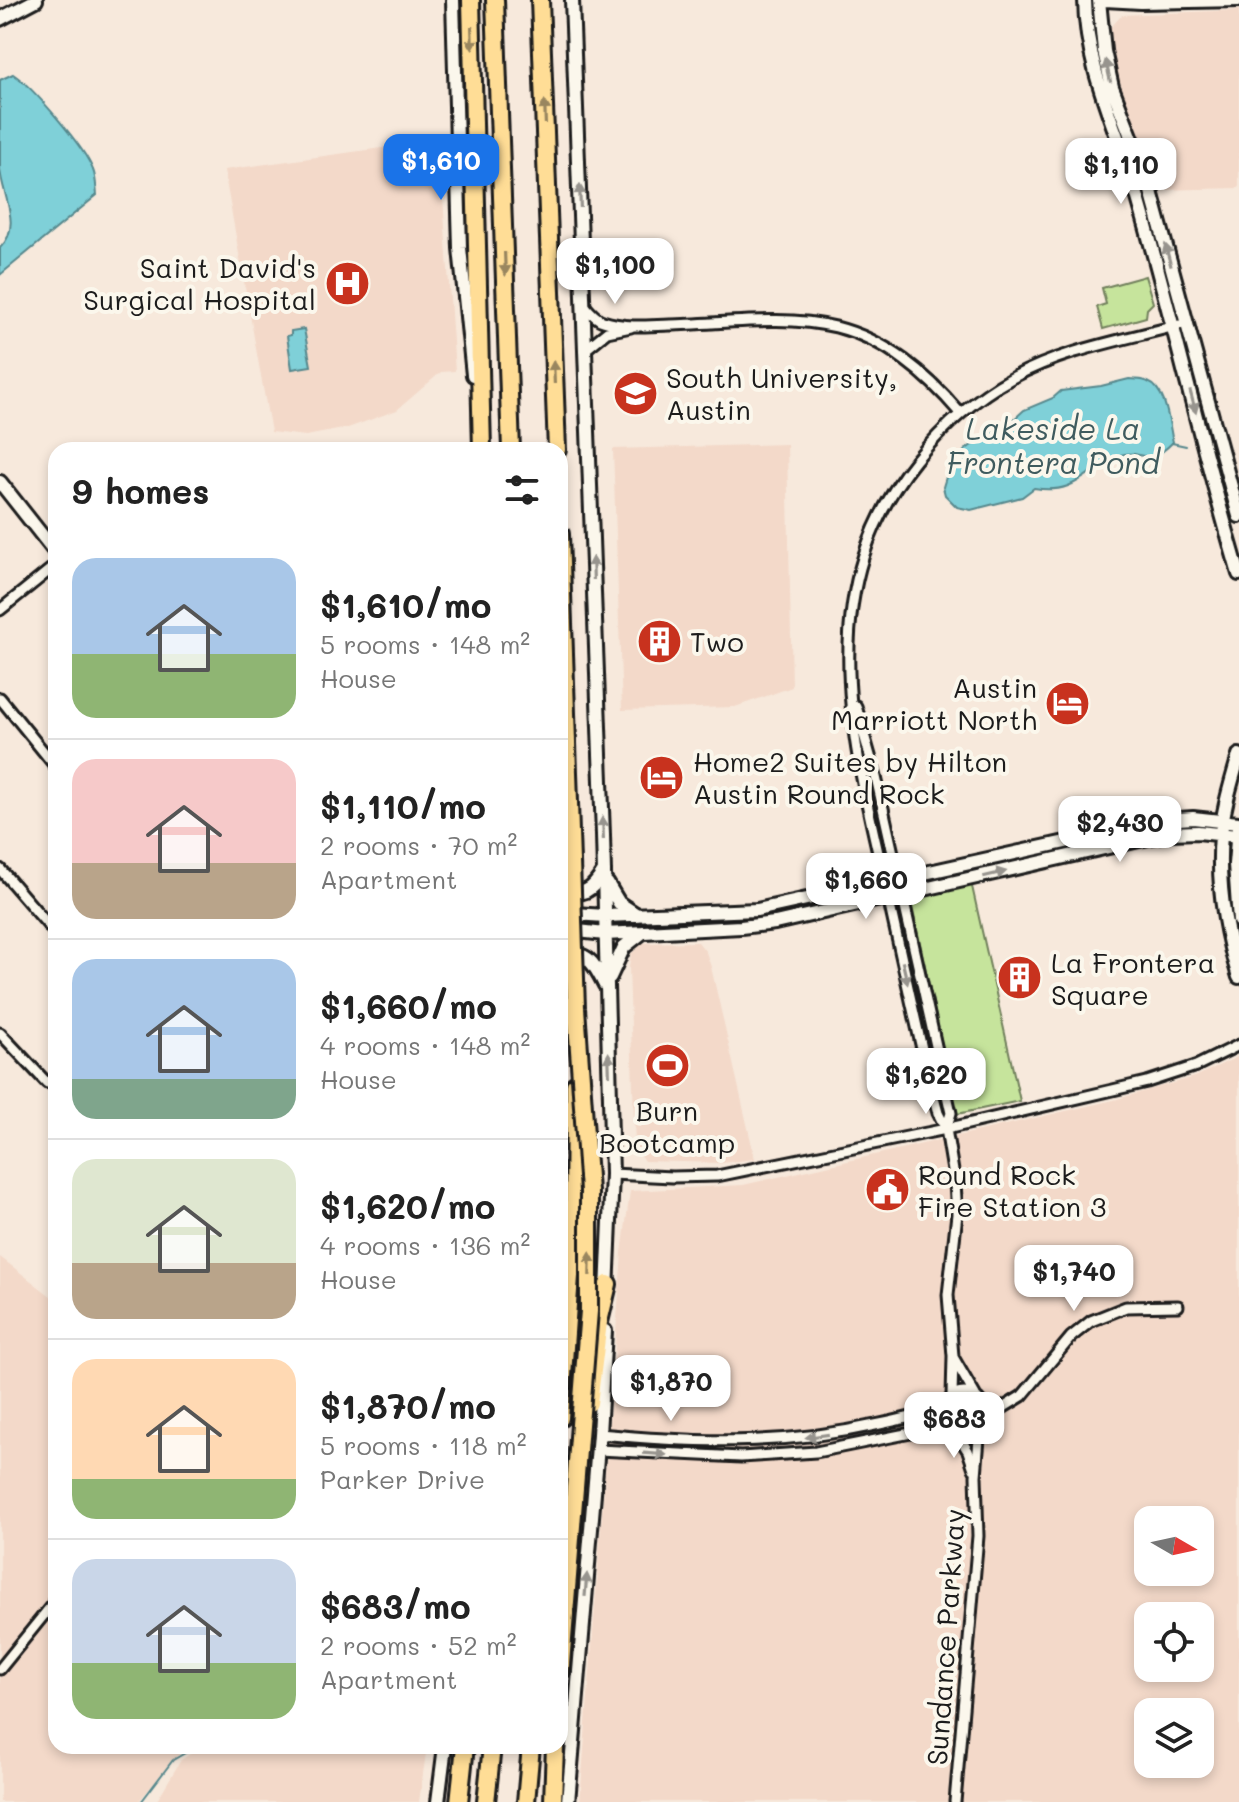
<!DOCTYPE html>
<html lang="en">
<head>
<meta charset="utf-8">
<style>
  body { margin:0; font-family:Mali,sans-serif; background:#f2f2f2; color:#222; height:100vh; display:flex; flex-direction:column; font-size:30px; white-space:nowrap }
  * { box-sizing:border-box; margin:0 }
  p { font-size:26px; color:#767676 }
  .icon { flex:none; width:44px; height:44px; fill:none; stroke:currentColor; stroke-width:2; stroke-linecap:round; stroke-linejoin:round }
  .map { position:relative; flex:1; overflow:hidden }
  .sheet { position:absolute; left:48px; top:442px; width:520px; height:1312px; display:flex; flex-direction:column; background:#fff; border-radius:24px; box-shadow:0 4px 12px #0003 }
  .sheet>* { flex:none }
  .needle { width:52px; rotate:99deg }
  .controls { position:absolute; left:1134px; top:1506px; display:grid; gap:16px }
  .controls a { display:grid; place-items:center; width:80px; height:80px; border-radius:16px; background:#fff; box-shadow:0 4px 12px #0003; font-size:40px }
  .price { position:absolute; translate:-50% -68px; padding:0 18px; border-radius:16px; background:#fff; color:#222; font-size:26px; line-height:52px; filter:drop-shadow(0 2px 4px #0008) }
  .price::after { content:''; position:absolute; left:50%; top:48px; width:24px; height:18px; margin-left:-12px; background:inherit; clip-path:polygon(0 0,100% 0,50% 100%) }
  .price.on { background:#1a73e8; color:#fff }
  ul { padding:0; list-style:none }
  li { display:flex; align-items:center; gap:24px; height:200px; padding:0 24px }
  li+li { border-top:2px solid #e0e0e0 }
  li span { display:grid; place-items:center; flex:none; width:224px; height:160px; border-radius:24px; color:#555 }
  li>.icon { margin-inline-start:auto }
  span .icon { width:96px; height:96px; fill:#fffc; stroke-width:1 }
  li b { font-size:34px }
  h2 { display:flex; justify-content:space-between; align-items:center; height:96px; padding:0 24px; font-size:34px }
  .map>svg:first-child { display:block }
  .built { fill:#f3d9c9; fill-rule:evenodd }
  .green { fill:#c6e49c; stroke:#71805c; stroke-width:2 }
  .water { fill:#7fd0d8; stroke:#57888d; stroke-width:2 }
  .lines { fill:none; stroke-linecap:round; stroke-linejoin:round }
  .stream { stroke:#57888d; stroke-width:2 }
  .street-casing { stroke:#1c1c1c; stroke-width:15 }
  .secondary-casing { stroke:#1c1c1c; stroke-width:18 }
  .highway-casing { stroke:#1c1c1c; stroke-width:22 }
  .street { stroke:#fbf7ec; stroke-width:9 }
  .secondary { stroke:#fbf7ec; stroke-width:12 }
  .highway { stroke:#ffdd96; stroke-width:16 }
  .highway-bridge-casing { stroke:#1c1c1c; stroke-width:22; stroke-linecap:butt }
  .highway-bridge { stroke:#ffdd96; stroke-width:16 }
  .oneway { fill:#99865f }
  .oneway2 { fill:#97948e }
  .labels { text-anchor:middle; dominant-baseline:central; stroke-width:8; stroke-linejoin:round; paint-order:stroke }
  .poi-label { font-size:28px; fill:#1c1c1c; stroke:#fbf7ec; text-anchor:start }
  .street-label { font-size:28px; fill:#1c1c1c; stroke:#fbf7ec }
  .water-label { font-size:30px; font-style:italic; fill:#3f5b5e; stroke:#fbf7ec }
</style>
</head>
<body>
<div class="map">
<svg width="1239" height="1802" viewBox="0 0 1239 1802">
  <rect width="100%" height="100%" fill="#f7e9dc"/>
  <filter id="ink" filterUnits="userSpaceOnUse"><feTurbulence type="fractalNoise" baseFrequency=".0125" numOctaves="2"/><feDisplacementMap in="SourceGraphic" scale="16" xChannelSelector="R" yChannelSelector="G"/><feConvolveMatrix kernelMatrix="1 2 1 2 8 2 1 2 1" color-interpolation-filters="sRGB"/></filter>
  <g filter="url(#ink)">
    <path class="built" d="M1239,10v178l-80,2 -39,-99 -11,-62 13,-14z
      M439,140l16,231 -14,1 -44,38 -49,18 -42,8 -35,-4 -47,-262z
      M787,444l5,243 -57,20 -113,3 -9,-261z
      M698,942l8,10 5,15 44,192 -33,4 -78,-2 -9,-14 -6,-180 2,-13 11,-11z
      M1239,1056v746h-659l42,-549 8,-62 113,-6 371,-85 83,-24zM1148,1520h52v52h-52zM1148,1616h52v52h-52zM1148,1712h52v52h-52z
      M0,1257l56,43v446h130l-48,56h-138z
      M202,1746h225l-8,56h-263l25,-42z"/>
    <path class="green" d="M1145,276l8,27 -6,6 -1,8 -43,12 -6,-22 9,-3 -4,-16z
      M971,882l49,219 -63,13 -47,-217z"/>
    <path class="water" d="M13,74c20,13 72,74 80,96 3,7 3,17 4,25l-97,80v-27c23,-22 2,-53 0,-79 0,-29 0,-60 0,-89z
      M304,329l7,37 -19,3 -5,-33 4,-1v-4z
      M1129,379c6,1 14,0 19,3 19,7 21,43 25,60 -27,28 -31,6 -52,13 -35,13 -43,41 -87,33l-12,9 -51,13 -14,-3 -12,-12 -2,-8 4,-13 18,-24 22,-16 24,-12 13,-12 29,-12 8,-7 40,-5z"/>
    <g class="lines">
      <path class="stream" d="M1172,443l14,3
        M141,1802l32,-42 24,-14"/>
      <defs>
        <path id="street" d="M585,306c5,6 11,13 18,15 21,7 46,5 67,4 54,-1 113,-11 166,2 51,13 90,46 124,86
          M586,349l21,-17 24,-5
          M0,610l56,-45
          M0,698l56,69
          M856,706l20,71 75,336 -5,16
          M0,869l56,65
          M0,1033l47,50
          M612,1174l60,3 45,-1 229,-47 201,-47 49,-16 43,-21
          M953,1357l22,38
          M944 1413a20 20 0 1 1 40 0a20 20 0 1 1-40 0Z
          M952,1396l1,-40 -5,-61 9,-81 -2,-31 -9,-54 -8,-16 -8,-30c-17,-71 -32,-142 -48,-213 -33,-142 -67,-286 34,-410 27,-33 58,-61 96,-82 51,-28 111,-38 167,-53
          M983,1420l39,-24 49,-59 20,-16 35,-14 52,-1
          M956,1432l12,19 6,18
          M599,1434c95,9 182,12 276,-9 25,-5 48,-10 71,-21
          M598,1450l143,7 75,-5 120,-24 17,3
          M0,1669l56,-69
          M955,1802l23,-266 -2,-60 4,-50"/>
        <path id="secondary" d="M453,0l7,248 13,127
          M572,0l31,835 9,339 -5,118
          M1085,0c1,72 33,131 53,198 36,125 64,252 101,376
          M1099,0l5,51 8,36 36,93 91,336
          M1105,0l36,2 98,-2
          M0,19l36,-19
          M0,482l56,71
          M1239,755c-7,26 -16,53 -18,80 -4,47 4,97 18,142
          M1238,829l-3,35 4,57
          M607,883l12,20 18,12
          M560,892c25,2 30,2 44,-21
          M560,913l45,3 152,-6 408,-90 28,-2 45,5
          M560,929l45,5 136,-7 34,-4 395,-90 28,-1 39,4
          M560,952c29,1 32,8 45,33
          M610,977l14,-30 19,-15
          M438,1802l7,-56
          M568,1802l31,-368 6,-103"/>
        <path id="highway" d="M471,0l11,450
          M495,0l16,450
          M540,0l17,450
          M560,534l11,328
          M589,1403l10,-81 9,-38
          M560,1418l14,-199 1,-134
          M459,1802l6,-56
          M486,1802l6,-56
          M526,1802l5,-56
          M553,1802l2,-56"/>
      </defs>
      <use href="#street" class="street-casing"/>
      <use href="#secondary" class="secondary-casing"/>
      <use href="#highway" class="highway-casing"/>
      <use href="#street" class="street"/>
      <use href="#secondary" class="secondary"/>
      <use href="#highway" class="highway"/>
      <defs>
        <path id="highway-bridge" d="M560,1677l29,-366v-120l-13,-183 -5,-146"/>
      </defs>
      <use href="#highway-bridge" class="highway-bridge-casing"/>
      <use href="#highway-bridge" class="highway-bridge"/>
    </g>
    <defs><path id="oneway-solid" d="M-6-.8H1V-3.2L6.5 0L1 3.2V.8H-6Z" transform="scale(2)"/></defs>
    <g class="oneway">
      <use href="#oneway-solid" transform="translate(472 38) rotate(88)"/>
      <use href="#oneway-solid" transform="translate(545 112) rotate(-92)"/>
      <use href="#oneway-solid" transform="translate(505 264) rotate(88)"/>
      <use href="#oneway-solid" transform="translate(554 372) rotate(-92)"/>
      <use href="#oneway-solid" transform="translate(590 1264) rotate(-89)"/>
    </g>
    <g class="oneway2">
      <use href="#oneway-solid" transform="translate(1108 71) rotate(-103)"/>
      <use href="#oneway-solid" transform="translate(580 196) rotate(-92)"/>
      <use href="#oneway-solid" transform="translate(1168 255) rotate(-105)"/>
      <use href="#oneway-solid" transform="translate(1193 402) rotate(75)"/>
      <use href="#oneway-solid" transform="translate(593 568) rotate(-92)"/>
      <use href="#oneway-solid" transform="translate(603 828) rotate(-92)"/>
      <use href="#oneway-solid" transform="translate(995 874) rotate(-13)"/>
      <use href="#oneway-solid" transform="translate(905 973) rotate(77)"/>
      <use href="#oneway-solid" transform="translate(609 1064) rotate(-92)"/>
      <use href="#oneway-solid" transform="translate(817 1436) rotate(172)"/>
      <use href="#oneway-solid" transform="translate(655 1454) rotate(4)"/>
      <use href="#oneway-solid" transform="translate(586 1585) rotate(-85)"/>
    </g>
  </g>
  <defs>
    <symbol id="hospital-disc" viewBox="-11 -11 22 22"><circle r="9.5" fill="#c8321e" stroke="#fbf7ec"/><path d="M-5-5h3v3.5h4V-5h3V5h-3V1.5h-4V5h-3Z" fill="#fff"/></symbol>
    <symbol id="university-disc" viewBox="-11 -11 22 22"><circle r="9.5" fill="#c8321e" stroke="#fbf7ec"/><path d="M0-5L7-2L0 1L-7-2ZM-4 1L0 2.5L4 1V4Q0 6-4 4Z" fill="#fff"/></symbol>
    <symbol id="building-disc" viewBox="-11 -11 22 22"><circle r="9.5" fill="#c8321e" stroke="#fbf7ec"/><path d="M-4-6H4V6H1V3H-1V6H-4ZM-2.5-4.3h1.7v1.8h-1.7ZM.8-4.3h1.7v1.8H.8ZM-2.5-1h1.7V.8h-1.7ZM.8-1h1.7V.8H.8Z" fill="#fff"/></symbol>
    <symbol id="hotel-disc" viewBox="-11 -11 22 22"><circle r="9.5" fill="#c8321e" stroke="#fbf7ec"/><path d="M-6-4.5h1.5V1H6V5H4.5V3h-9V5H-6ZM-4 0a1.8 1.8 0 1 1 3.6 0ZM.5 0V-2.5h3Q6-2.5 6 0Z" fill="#fff"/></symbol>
    <symbol id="stadium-disc" viewBox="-11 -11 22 22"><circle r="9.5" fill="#c8321e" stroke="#fbf7ec"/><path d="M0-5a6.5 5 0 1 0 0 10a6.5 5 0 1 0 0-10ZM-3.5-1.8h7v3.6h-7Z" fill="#fff"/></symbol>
    <symbol id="civic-disc" viewBox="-11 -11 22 22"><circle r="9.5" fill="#c8321e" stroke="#fbf7ec"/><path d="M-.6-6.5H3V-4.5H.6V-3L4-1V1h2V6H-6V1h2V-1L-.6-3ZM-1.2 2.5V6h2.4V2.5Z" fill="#fff"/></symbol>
  </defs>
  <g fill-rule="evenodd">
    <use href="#hospital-disc" x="322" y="258" width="51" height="51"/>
    <use href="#university-disc" x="610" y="368" width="51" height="51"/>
    <use href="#building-disc" x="634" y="616" width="51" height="51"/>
    <use href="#hotel-disc" x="1042" y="678" width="51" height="51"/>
    <use href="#hotel-disc" x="636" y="752" width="51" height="51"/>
    <use href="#building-disc" x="994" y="952" width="51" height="51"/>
    <use href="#stadium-disc" x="642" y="1040" width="51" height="51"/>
    <use href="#civic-disc" x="862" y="1164" width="51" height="51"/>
  </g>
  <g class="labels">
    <g class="poi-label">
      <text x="316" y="267" text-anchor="end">Saint David's<tspan x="316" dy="32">Surgical Hospital</tspan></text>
      <text x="666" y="377">South University,<tspan x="666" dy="32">Austin</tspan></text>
      <text x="690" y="641">Two</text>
      <text x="1037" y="687" text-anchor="end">Austin<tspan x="1037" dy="32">Marriott North</tspan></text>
      <text x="693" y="761">Home2 Suites by Hilton<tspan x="693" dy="32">Austin Round Rock</tspan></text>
      <text x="1051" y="962">La Frontera<tspan x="1051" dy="32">Square</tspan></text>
      <text x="667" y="1110" text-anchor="middle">Burn<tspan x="667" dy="32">Bootcamp</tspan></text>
      <text x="918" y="1174">Round Rock<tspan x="918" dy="32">Fire Station 3</tspan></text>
    </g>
    <g class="street-label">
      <text transform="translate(945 1637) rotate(-86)">Sundance Parkway</text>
    </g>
    <g class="water-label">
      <text x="1053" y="428">Lakeside La<tspan x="1053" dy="34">Frontera Pond</tspan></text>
    </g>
  </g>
</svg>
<div class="controls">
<a><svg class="needle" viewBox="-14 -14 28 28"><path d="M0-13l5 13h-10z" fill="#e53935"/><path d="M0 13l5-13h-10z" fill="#767676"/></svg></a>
<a><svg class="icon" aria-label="locate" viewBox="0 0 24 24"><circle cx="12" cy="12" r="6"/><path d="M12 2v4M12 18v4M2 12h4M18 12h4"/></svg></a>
<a><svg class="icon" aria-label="layers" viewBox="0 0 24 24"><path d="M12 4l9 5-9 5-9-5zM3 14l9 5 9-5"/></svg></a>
</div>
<b class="price on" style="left:441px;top:202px">$1,610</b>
<b class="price" style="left:1121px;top:206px">$1,110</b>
<b class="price" style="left:615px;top:306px">$1,100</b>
<b class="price" style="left:1120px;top:864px">$2,430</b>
<b class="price" style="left:866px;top:921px">$1,660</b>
<b class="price" style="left:926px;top:1116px">$1,620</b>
<b class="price" style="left:1074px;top:1313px">$1,740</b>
<b class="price" style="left:671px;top:1423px">$1,870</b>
<b class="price" style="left:954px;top:1460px">$683</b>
<section class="sheet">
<h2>9 homes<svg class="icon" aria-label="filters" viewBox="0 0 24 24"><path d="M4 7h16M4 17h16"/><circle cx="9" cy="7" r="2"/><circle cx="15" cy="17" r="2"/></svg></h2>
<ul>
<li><span style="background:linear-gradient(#a9c7e8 60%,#8fb573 0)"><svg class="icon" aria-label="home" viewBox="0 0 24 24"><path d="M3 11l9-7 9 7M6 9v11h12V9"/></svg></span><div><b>$1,610/mo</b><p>5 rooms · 148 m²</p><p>House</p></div></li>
<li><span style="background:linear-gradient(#f6c9c9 65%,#b9a48a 0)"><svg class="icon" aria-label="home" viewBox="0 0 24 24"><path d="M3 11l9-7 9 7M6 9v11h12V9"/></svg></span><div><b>$1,110/mo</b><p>2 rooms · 70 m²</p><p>Apartment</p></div></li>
<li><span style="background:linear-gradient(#a9c7e8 75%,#7fa58c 0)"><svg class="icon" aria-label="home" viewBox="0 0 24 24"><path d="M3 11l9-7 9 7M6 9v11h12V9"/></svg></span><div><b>$1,660/mo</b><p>4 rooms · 148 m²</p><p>House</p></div></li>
<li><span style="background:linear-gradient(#dfe7d0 65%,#b9a48a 0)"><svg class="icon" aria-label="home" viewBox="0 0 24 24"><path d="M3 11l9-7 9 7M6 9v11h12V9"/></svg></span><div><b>$1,620/mo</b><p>4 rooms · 136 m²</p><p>House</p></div></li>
<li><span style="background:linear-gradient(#ffd9b3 75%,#8fb573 0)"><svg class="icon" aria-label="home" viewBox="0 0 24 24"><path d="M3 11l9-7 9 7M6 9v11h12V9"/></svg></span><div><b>$1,870/mo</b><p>5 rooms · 118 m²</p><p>Parker Drive</p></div></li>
<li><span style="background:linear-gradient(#c9d6e8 65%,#8fb573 0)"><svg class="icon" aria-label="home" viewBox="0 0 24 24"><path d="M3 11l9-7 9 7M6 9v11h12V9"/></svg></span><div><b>$683/mo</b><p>2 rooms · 52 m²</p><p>Apartment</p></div></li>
</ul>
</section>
</div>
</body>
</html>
